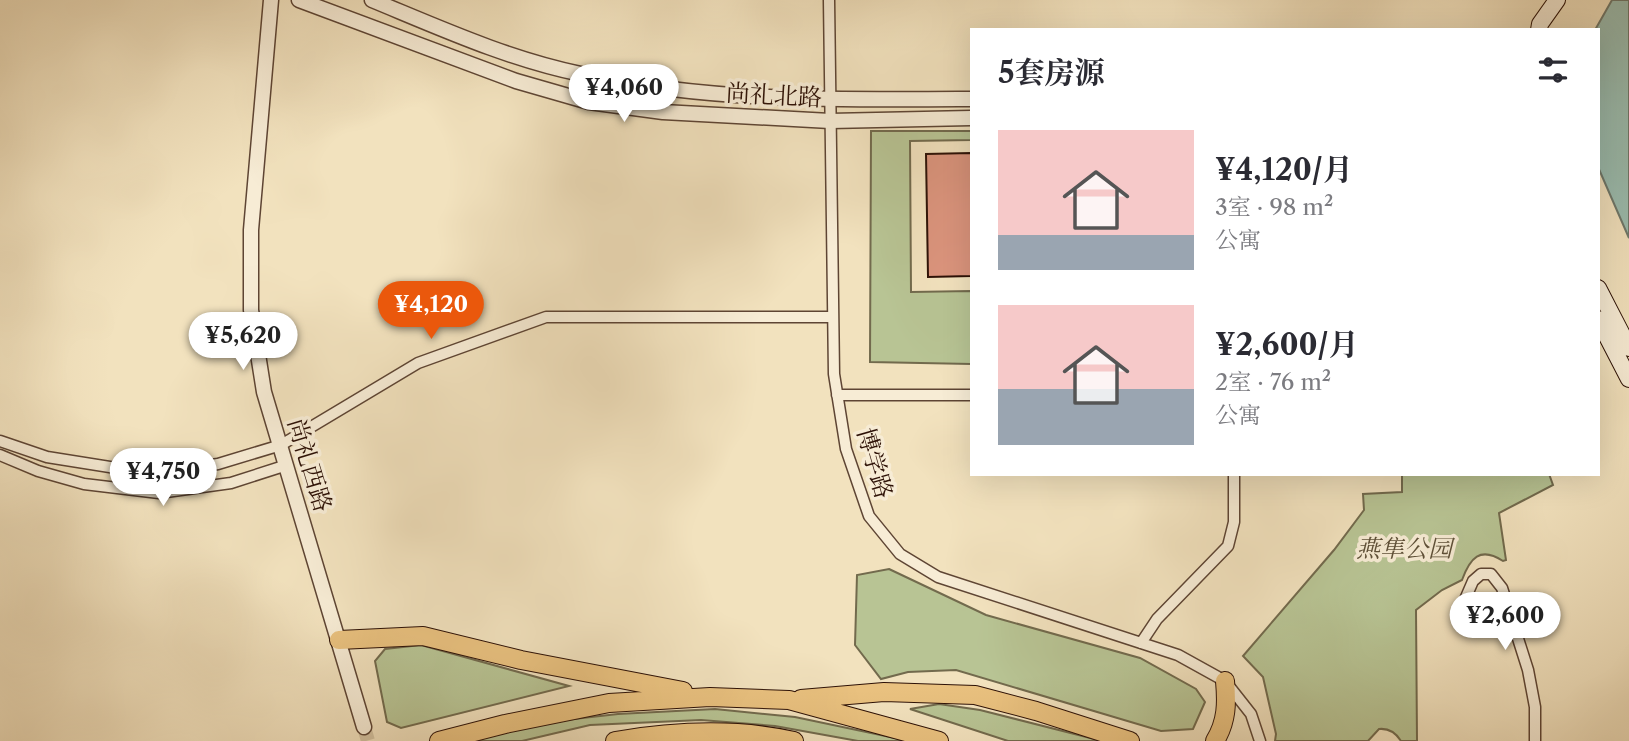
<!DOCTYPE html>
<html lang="zh">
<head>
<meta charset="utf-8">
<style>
  body { margin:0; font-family:"Libre Caslon Text","Noto Serif SC",serif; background:#f7f7f7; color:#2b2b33; height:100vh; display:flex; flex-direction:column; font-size:26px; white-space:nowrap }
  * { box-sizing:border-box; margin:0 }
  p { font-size:23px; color:#7c7c81 }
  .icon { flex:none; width:38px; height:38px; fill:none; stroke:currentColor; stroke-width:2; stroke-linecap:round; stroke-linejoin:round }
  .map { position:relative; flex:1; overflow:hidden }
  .sheet { position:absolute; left:970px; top:28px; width:630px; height:448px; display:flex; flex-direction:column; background:#fff; border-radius:0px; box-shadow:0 7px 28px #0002 }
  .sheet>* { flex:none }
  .price { position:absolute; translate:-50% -60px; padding:0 16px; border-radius:24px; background:#fff; color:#222; font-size:23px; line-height:46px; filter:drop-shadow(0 2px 4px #0008) }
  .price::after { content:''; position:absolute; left:50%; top:42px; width:21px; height:16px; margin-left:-10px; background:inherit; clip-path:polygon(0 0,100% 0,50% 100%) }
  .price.selected { background:#ea580c; color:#fff }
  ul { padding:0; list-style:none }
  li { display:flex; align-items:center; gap:21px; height:175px; padding:0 28px }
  li span { display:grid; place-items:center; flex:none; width:196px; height:140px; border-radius:0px; color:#555 }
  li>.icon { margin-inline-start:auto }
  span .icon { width:84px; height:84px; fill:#fffc; stroke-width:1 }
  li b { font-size:30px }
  h2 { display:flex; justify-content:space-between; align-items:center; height:84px; padding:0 28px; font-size:30px }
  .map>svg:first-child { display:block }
  .green { fill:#b8c494; stroke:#726a4d; stroke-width:2 }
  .water { fill:#9bbeb1; stroke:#6f796d; stroke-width:2 }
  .building { fill:#db947d; stroke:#2d1106; stroke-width:2 }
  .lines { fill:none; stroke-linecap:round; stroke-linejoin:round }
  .tertiary-tunnel { stroke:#d4c3a2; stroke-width:14; stroke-dasharray:14 7; stroke-linecap:butt }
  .minor-casing { stroke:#5e4534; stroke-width:13 }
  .tertiary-casing { stroke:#5e4534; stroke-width:17 }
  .secondary-casing { stroke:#2d1106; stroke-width:18 }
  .trunk-casing { stroke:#2d1106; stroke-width:20 }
  .minor { stroke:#f7ecd5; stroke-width:10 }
  .tertiary { stroke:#f7ecd5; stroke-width:14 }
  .secondary { stroke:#f7ecd5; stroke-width:16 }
  .trunk { stroke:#e9c17f; stroke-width:18 }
  .labels { text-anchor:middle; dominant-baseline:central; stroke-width:7; stroke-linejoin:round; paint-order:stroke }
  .street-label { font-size:24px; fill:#2d1106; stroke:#f7ecd5 }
  .park-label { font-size:24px; font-style:italic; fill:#5e5038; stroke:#f7ecd5 }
</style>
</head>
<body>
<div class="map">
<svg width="1629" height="741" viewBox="0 0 1629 741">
  <rect width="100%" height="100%" fill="#f2e2be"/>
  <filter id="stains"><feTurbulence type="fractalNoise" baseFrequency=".00286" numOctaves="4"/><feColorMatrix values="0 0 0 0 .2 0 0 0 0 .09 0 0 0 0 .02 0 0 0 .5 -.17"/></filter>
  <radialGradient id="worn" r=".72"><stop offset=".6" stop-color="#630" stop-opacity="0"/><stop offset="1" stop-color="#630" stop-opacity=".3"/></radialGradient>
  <path class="green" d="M871,131h100v9l-61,1 1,151 60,-1v73l-101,-2z
    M1402,474h147l4,11 -54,28 7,47 -3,1c-23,-15 -33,-3 -41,19l-20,10 -26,20 1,131h-16c-5,-8 -12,-13 -22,-12l-11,12h-93l1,-7 -13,-57 -20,-21 91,-106 30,-40 -1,-16 39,-2z
    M889,569l97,46 154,43 56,31 9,13 -12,27 -32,2 -205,-61 -48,2 -27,7 -26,-34 2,-70z
    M421,645l148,41 -168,42 -14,-6 -12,-61 10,-12z
    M939,704l41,6 122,31h-94l-98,-32z
    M715,709l80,8 114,24h-51l-83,-15 -74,-6 -111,5 -68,16h-50l75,-19 71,-8z"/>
  <path class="water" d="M1612,0h17v238l-31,-71v-137h-3z"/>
  <path class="building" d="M971,153v123l-43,1 -2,-123z"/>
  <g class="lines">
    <path class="tertiary-tunnel" d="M364,727l4,14"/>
    <defs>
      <path id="minor" d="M829,0l5,374 12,75 23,67 31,38 38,23 240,78 47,26 26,33 9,27
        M837,395h134
        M0,441l47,16 69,11 48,4 54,-8 63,-19 137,-82 128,-46h287
        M0,455l38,16 46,13 75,9 72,-10 56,-18
        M1460,611l13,-30 8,-7h10l11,14 26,82 7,37v34
        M1141,643l16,-24 71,-73 6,-24v-48"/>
      <path id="tertiary" d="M271,0l-20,230v80l13,82 100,335
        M299,0l217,81 73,21 74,10 167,9 141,-3
        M372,0c68,28 136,59 209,74 128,28 260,26 390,25"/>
      <path id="secondary" d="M1539,30l1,-6 17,-24
        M1598,288l31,60
        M1598,319l31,60"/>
      <path id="trunk" d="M339,640l84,-4 98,24 162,31
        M801,699l83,-7 91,3 61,16 94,30
        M439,741l66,-17 104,-21 101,-6 79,3 150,41
        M615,741c59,-10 121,-13 179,0
        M1215,741c12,-20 12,-38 10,-60"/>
    </defs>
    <use href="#minor" class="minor-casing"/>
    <use href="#tertiary" class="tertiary-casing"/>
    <use href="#secondary" class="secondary-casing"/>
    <use href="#trunk" class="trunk-casing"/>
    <use href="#minor" class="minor"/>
    <use href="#tertiary" class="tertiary"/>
    <use href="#secondary" class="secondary"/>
    <use href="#trunk" class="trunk"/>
  </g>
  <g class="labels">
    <g class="street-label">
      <text transform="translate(774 95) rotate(3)">尚礼北路</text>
      <text transform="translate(875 463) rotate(74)">博学路</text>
      <text transform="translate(310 465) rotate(73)">尚礼西路</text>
    </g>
    <g class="park-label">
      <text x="1404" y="548">燕隼公园</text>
    </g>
  </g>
  <rect width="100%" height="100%" filter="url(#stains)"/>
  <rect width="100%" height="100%" fill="url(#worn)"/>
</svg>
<b class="price" style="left:624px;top:124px">¥4,060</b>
<b class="price selected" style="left:431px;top:341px">¥4,120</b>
<b class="price" style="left:243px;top:372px">¥5,620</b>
<b class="price" style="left:163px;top:508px">¥4,750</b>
<b class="price" style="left:1505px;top:652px">¥2,600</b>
<section class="sheet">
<h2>5套房源<svg class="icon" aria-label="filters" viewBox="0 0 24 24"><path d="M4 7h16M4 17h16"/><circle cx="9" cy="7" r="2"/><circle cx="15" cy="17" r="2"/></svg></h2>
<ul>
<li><span style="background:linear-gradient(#f6c9c9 75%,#9aa5b1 0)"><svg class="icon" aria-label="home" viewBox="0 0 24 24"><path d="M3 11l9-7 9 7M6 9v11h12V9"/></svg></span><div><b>¥4,120/月</b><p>3室 · 98 m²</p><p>公寓</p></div></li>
<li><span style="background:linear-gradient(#f6c9c9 60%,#9aa5b1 0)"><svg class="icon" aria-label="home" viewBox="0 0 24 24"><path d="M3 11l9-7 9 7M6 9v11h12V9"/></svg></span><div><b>¥2,600/月</b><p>2室 · 76 m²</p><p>公寓</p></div></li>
</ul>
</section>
</div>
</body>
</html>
